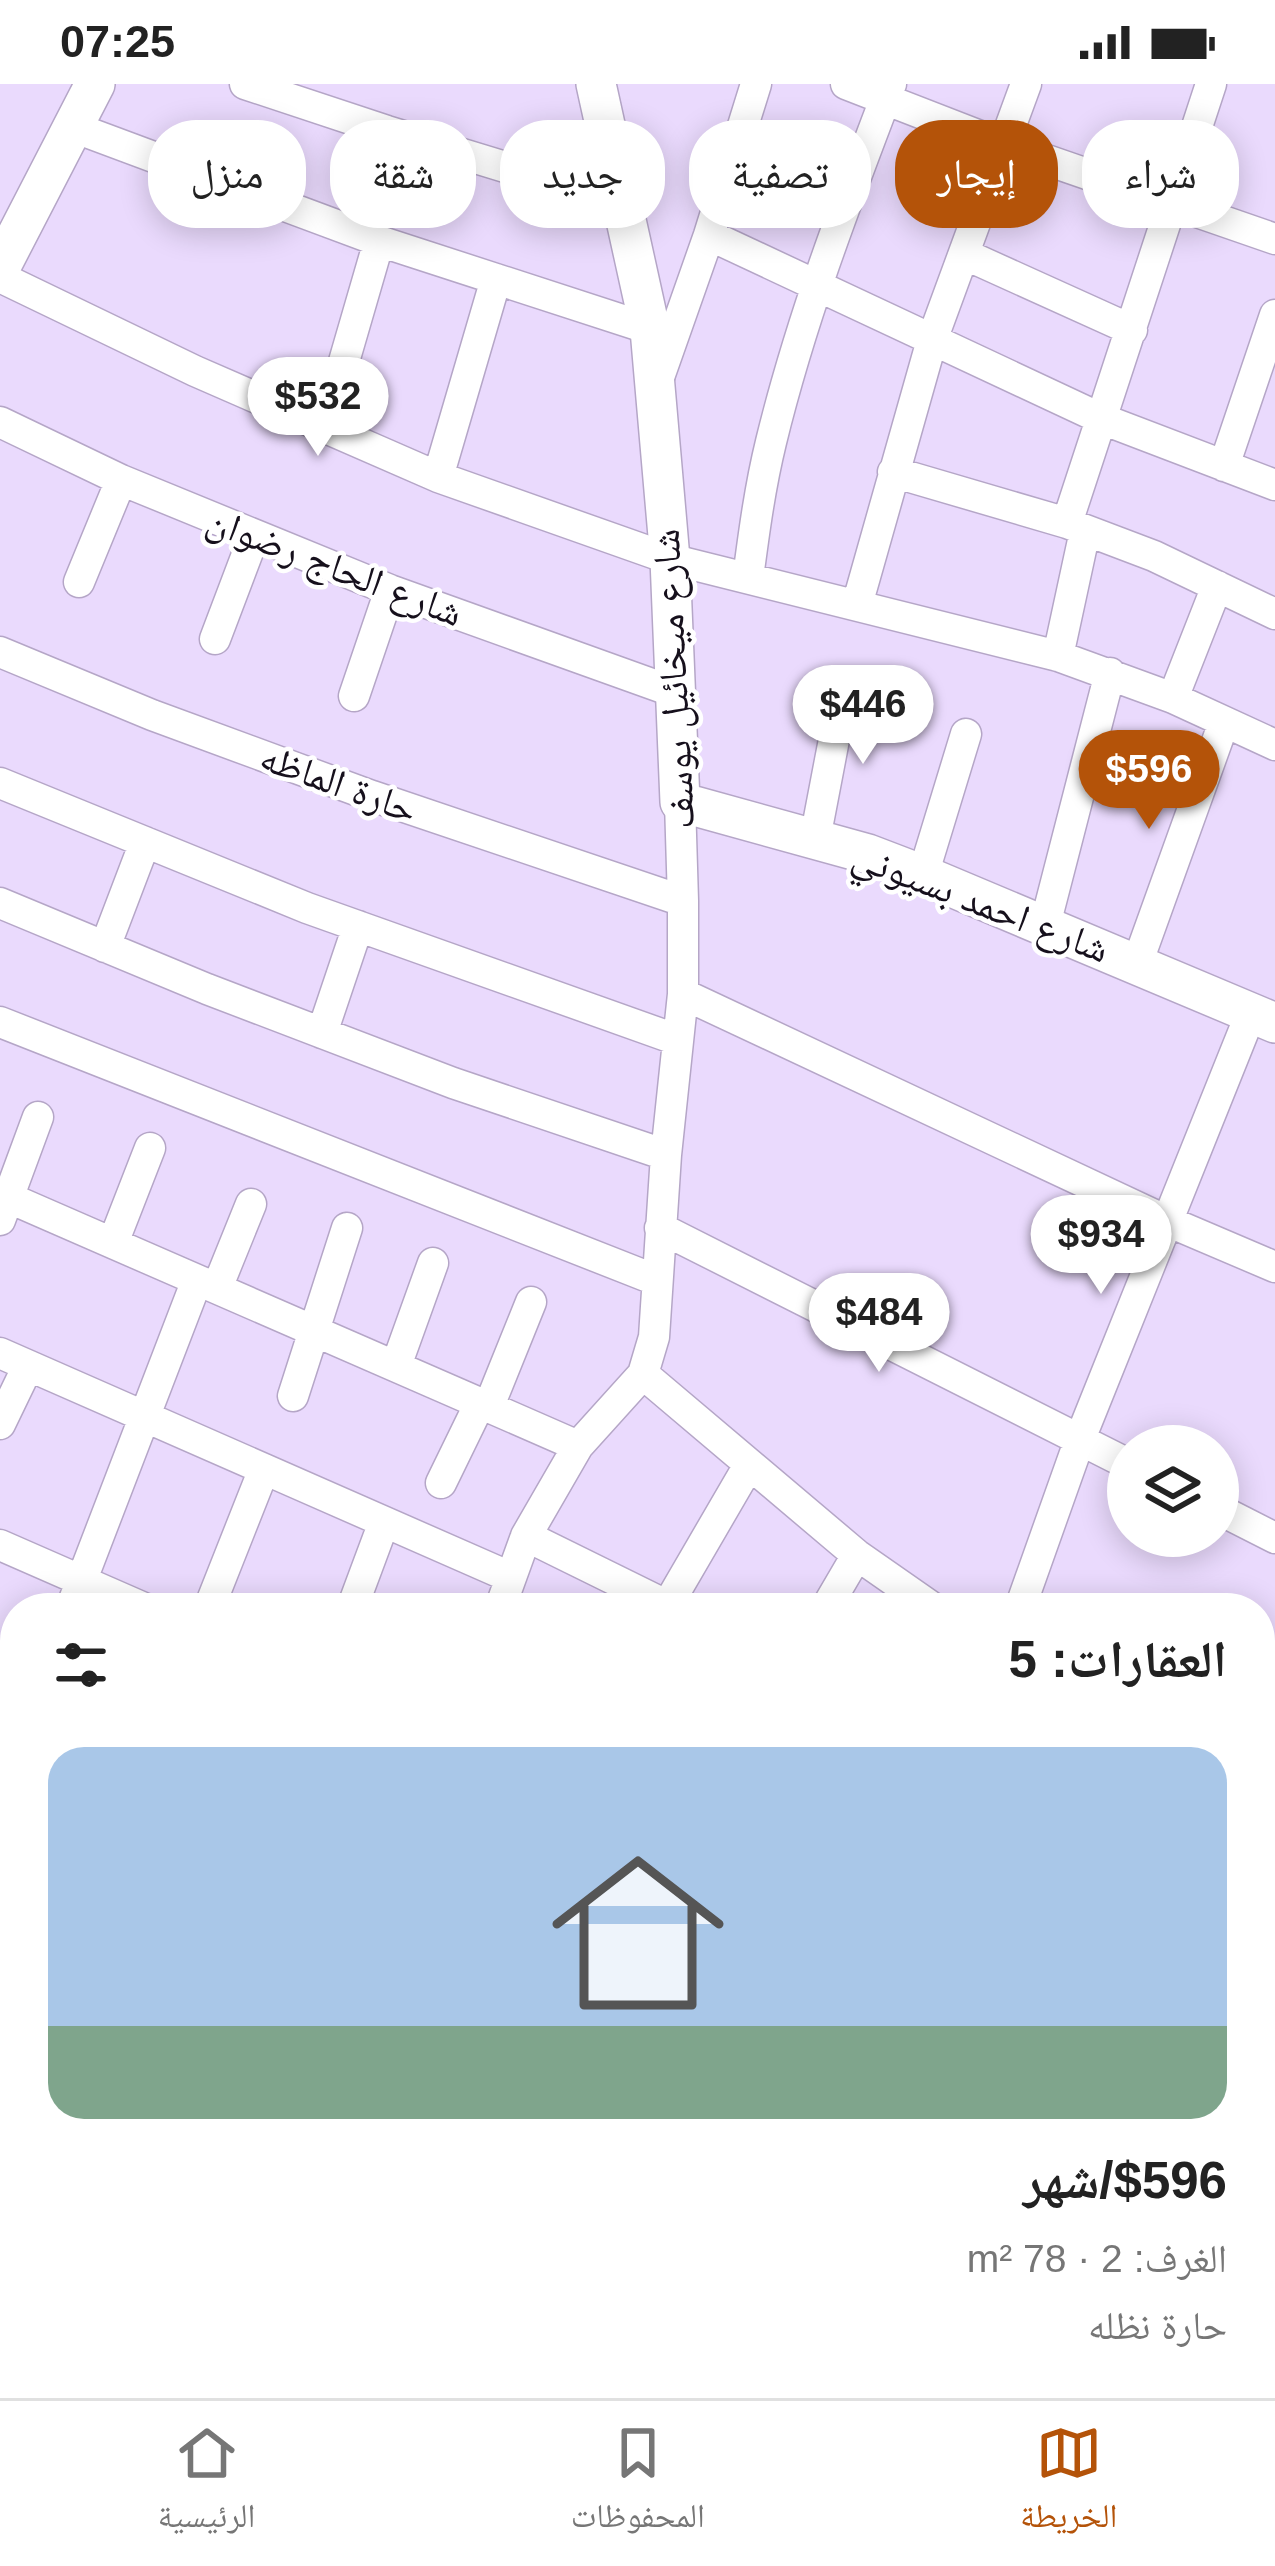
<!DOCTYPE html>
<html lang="ar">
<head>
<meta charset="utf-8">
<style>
  body { margin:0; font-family:Arial,"Noto Naskh Arabic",sans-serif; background:#f2f2f2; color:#222; direction:rtl; height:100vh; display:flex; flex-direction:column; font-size:45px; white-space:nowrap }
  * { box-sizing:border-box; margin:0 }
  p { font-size:39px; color:#767676 }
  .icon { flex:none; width:66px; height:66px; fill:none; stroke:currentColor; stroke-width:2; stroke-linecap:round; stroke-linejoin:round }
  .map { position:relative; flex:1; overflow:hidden; direction:ltr }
  .details { position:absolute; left:0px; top:1509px; width:1275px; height:807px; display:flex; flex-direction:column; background:#fff; border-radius:48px 48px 0 0; box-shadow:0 6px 30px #0003; direction:rtl }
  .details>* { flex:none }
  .top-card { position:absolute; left:36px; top:36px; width:1203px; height:108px; direction:rtl; display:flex; gap:24px }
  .controls { position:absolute; left:1107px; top:1341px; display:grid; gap:24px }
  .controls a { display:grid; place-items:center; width:132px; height:132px; border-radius:50%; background:#fff; box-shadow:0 6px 30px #0003; font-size:60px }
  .price { position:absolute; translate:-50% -102px; padding:0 27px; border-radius:42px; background:#fff; color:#222; font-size:39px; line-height:78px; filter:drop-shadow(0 3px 6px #0008) }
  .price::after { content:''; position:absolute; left:50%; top:72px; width:36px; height:27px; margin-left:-18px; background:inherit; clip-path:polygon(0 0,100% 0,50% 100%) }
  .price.on { background:#b45309; color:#fff }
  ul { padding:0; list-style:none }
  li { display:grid; align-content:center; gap:24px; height:636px; padding:0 48px }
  li span { display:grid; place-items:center; height:372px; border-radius:36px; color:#555 }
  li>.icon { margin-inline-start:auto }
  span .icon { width:216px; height:216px; fill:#fffc; stroke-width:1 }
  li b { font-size:51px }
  h2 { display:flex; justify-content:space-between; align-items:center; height:144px; padding:0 48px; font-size:51px }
  .chip { padding:0 42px; border-radius:48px; background:#fff; box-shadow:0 6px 30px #0003; font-size:42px; line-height:108px }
  .chip.on { background:#b45309; color:#fff }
  .status { display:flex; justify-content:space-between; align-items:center; height:84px; padding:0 60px; background:#fff; direction:ltr }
  .status svg { height:33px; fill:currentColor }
  .dock { display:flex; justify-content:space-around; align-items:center; height:168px; border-top:3px solid #e0e0e0; background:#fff; font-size:33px; color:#767676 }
  .dock a { display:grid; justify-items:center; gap:6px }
  .dock .on { color:#b45309 }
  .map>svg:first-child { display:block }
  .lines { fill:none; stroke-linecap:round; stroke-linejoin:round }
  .minor-casing { stroke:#b5a6c7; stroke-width:33 }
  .tertiary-casing { stroke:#b5a6c7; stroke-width:42 }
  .minor { stroke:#fff; stroke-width:30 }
  .tertiary { stroke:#fff; stroke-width:39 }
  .labels { text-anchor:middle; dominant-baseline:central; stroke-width:9; stroke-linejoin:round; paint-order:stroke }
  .street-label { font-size:39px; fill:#16101c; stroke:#fff }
</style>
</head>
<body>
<div class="status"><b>07:25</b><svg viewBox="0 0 49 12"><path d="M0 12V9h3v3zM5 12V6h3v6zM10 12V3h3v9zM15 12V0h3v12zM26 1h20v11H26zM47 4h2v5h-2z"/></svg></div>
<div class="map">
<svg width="1275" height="2314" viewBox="0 0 1275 2314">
  <rect width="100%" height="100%" fill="#eadafd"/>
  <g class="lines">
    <defs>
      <path id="minor" d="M245,0l142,47 236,72
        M846,0l157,61 272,94
        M73,43l306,114 271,88
        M709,151l393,184 173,66
        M964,170l168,76
        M0,193l195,94 243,106 232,82 388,97 115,42 102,47
        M658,296l51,-145 47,-151
        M0,338l121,58 269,110 287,103
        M325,343l54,-186
        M1224,382l51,-151
        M893,388l174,51 87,33 121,58
        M438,393l58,-198
        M1067,439l144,-439
        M748,494c6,-46 12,-91 23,-136 30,-123 75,-240 120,-358
        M79,498l42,-102
        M857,521l75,-265 94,-256
        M215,555l39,-103
        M0,568l152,63 220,81 311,105
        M1058,572l27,-125
        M354,612l36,-106
        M1173,614l44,-112
        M0,699l307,125 371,132
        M815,755l30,-157
        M923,791l43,-141
        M0,819l207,86 246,94 213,72
        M1045,841l65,-252
        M105,863l40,-105
        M1137,880l87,-242
        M683,910l484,227 108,46
        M0,938l656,258
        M322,949l36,-107
        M0,1110l578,252
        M0,1136l38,-103
        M660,1144l468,236
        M113,1159l37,-95
        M217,1204l34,-84
        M0,1269l510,224
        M396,1282l37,-103
        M643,1290l214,181 76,53
        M293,1312l54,-168
        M489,1322l42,-104
        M0,1340l28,-58
        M441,1399l39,-80
        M1218,1425l57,29
        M526,1452l146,72
        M0,1461l144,63
        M667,1522l82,-141
        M71,1524l126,-328
        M209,1524l55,-139
        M352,1524l32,-86
        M500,1524l26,-72 52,-90 65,-72 11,-37 12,-182 17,-161v-93l-3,-99
        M826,1524l31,-53
        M1020,1524l60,-169 171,-426
        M5,1679l10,-23
        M1260,1743l15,10
        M0,1974l15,-29
        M1260,1992l15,7
        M1260,2085l15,-24
        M0,2180l15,-33
        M0,2301l28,13
        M340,2301l30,13
        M1001,2301l27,13
        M59,2314l6,-13
        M656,2314l6,-13
        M1134,2314l7,-13"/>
      <path id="tertiary" d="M596,0l54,245 20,230 10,243 188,52 55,21 352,148
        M0,184l95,-184"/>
    </defs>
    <use href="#minor" class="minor-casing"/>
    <use href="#tertiary" class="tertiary-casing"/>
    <use href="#minor" class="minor"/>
    <use href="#tertiary" class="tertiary"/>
  </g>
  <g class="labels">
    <g class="street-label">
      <text transform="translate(335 482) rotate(21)">شارع الحاج رضوان</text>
      <text transform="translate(673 595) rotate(-93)">شارع ميخائيل يوسف</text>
      <text transform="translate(339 699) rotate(20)">حارة الماظه</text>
      <text transform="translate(981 818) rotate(21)">شارع احمد بسيوني</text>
    </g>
  </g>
</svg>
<div class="controls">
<a><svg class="icon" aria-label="layers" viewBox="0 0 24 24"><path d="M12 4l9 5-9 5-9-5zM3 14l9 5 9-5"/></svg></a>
</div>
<b class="price" style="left:318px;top:375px">$532</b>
<b class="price" style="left:863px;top:683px">$446</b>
<b class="price on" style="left:1149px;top:748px">$596</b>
<b class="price" style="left:1101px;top:1213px">$934</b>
<b class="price" style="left:879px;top:1291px">$484</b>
<div class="top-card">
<a class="chip">شراء</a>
<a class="chip on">إيجار</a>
<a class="chip">تصفية</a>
<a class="chip">جديد</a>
<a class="chip">شقة</a>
<a class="chip">منزل</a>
</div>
<section class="details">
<h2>العقارات: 5<svg class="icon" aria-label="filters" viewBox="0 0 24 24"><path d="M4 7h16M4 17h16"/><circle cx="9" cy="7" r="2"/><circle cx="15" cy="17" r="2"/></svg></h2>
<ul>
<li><span style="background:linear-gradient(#a9c7e8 75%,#7fa58c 0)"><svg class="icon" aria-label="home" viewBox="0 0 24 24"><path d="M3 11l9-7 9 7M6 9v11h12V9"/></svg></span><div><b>$596/شهر</b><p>الغرف: 2 · 78 m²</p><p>حارة نظله</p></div></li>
</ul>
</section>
</div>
<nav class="dock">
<a class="on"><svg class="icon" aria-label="map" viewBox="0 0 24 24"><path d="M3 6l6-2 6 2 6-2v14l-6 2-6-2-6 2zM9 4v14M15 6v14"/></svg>الخريطة</a>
<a><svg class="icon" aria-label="saved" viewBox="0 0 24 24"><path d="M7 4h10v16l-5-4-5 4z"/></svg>المحفوظات</a>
<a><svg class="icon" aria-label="home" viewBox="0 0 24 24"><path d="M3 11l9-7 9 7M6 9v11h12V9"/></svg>الرئيسية</a>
</nav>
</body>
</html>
